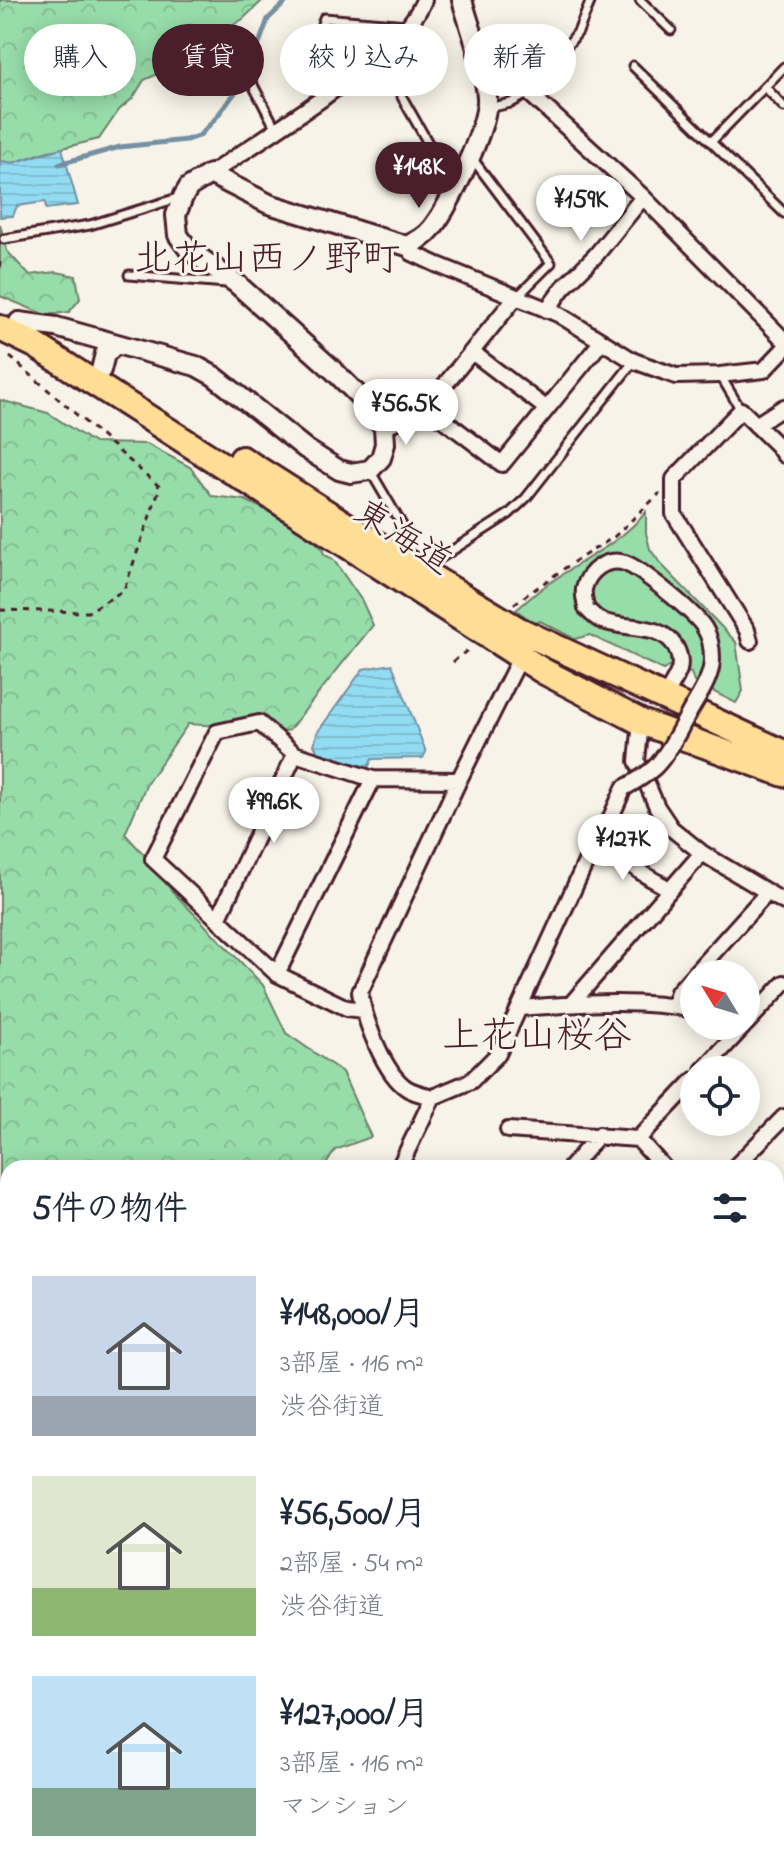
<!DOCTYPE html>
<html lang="ja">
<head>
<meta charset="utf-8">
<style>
  body { margin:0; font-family:"Indie Flower","Klee One",sans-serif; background:#f6f6f7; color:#1f2937; height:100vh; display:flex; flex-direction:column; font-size:30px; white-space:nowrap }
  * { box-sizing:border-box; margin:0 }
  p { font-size:26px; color:#747a83 }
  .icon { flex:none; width:44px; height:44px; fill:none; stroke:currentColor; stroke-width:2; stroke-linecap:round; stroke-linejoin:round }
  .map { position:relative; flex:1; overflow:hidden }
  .drawer { position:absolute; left:0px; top:1160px; width:784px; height:712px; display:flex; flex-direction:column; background:#fff; border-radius:24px 24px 0 0; box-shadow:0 4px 20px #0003 }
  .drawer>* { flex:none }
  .top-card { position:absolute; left:24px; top:24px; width:736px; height:72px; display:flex; gap:16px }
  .needle { width:52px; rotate:308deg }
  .controls { position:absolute; left:680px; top:960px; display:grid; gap:16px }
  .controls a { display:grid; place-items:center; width:80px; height:80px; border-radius:50%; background:#fff; box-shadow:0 4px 20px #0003; font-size:40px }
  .price { position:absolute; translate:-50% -68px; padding:0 18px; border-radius:28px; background:#fff; color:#222; font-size:26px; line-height:52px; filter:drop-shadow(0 2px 4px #0008) }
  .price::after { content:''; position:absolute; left:50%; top:48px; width:24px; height:18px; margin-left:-12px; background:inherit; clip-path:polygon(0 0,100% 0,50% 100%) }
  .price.selected { background:#4a1f2b; color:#fff }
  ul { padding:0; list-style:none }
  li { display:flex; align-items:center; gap:24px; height:200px; padding:0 32px }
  li span { display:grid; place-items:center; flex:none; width:224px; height:160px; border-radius:0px; color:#555 }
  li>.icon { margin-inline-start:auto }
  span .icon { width:96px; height:96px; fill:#fffc; stroke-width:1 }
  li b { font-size:34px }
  h2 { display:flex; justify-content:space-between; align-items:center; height:96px; padding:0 32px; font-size:34px }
  .pill { padding:0 28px; border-radius:36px; background:#fff; box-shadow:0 4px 20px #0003; font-size:28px; line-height:72px }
  .pill.selected { background:#4a1f2b; color:#fff }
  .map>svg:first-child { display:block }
  .grass { fill:#97ddaa; stroke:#707e6a; stroke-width:2 }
  .forest { fill:url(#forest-crowns); stroke:#707e6a; stroke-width:2 }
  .water { fill:url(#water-rules); stroke:#7590a2; stroke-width:2 }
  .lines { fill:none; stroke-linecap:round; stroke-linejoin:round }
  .stream { stroke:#7590a2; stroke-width:5 }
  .lane-casing { stroke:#4a1f2b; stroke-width:13 }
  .street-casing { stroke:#4a1f2b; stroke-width:20 }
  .secondary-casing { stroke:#4a1f2b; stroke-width:24 }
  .highway-casing { stroke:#4a1f2b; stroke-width:30 }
  .path { stroke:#4a1f2b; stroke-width:3; stroke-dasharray:6 6; stroke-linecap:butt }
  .lane { stroke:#f7f3e8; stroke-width:7 }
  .street { stroke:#f7f3e8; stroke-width:14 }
  .secondary { stroke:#f7f3e8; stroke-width:18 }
  .highway { stroke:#fedd96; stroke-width:24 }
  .street-bridge-casing { stroke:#4a1f2b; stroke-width:20; stroke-linecap:butt }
  .street-bridge { stroke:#f7f3e8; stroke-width:14 }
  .labels { text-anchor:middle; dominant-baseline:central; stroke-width:6; stroke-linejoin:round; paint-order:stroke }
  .street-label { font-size:36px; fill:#4a1f2b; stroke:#f7f3e8 }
  .neighbourhood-label { font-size:38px; fill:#4a1f2b; stroke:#f7f3e8 }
</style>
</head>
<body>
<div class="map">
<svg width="784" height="1872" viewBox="0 0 784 1872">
  <defs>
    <pattern id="forest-crowns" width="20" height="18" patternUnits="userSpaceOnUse" patternTransform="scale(2)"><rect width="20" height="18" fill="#97ddaa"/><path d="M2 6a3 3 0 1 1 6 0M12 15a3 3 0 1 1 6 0" fill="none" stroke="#84bd92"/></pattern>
    <pattern id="water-rules" width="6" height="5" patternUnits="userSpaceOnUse" patternTransform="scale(2)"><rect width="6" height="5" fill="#91dcf2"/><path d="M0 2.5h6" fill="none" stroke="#7fbcd0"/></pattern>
  </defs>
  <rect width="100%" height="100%" fill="#f7f3e8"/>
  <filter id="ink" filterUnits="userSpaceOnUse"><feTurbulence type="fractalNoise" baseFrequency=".0125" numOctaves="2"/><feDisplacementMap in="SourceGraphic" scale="16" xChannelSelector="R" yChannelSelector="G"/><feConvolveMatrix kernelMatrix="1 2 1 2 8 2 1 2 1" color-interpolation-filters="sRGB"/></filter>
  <g filter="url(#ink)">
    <path class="grass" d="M646,512v21l4,16 11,15 75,78 7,49 -7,12 -42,-21 -3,-9 -21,-7 -7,4 -73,-35 -15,4 -35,-18 -4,3 -20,-14c10,-8 19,-17 29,-24 34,-25 74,-41 101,-74z"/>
    <path class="forest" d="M0,0h263l-20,19 -20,12 -13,23 -21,13 -20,2 -25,11 -11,18 -14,12 -20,29 -57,14 -29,10 -13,-2z
      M0,224l7,27 22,24 28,-3 19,4 4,23 -11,13 -23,3 -46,-19z
      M0,400l48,13 46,30 53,1 43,23 22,29 33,4 53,26 22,20 5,9 8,4 29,42 11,24 -84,105 -8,2 -21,-16 -39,10 -33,-2 -41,59 -22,51 22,24 25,33 91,94 23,48 56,39 29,65 -36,13 -11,18h-316v489l-8,-7z
      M776,1421h8v451h-611l-1,-8h604z"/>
    <path class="water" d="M62,148l16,57 -32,4 -1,-7 -28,4 -4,10 -13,1v-56l13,2z
      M392,664l34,88 -3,6 -51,1 -4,9 -47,-11 -7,-12 3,-12 46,-64z"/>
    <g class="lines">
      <path class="stream" d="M59,164l61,-17 66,-7 13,-4 16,-17 32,-42 21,-58 20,-19"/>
      <defs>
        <path id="lane" d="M640,0l31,30
          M633,66l151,147
          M356,71l-44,-18 12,-35 83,7
          M253,85l23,44
          M765,87l19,20
          M402,97l30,53 24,34
          M488,108l23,-5 18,-10 49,-61 13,-32
          M712,141l72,-74
          M472,158l79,105 -34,34
          M4,239l86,-14 91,-28
          M129,275l97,8
          M720,375l21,35
          M371,472l31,53
          M426,570l5,-6 78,-50 17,-16 108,-137
          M0,1708l8,3
          M0,1844l8,-1
          M16,1872l5,-8"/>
        <path id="street" d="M529,93l114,104 141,143
          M210,174c38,-25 76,-50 113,-76 33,-25 85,-59 101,-98
          M407,246l5,7 26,12 120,49 76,47 42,15 44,-1 44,-5 20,-21
          M547,310l16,-22 33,-33 47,-58
          M472,352l75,57
          M427,407l88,-109
          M756,425l28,-18
          M384,427l43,-20 75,57 100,-123
          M586,608c4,4 8,9 14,12 24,11 59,1 75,26 4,7 6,16 4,24 -3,9 -10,19 -15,28
          M750,641l-3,-11 -73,-116v-35l67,-69 36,35 7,10
          M521,656l-62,124 -99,212c4,26 24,83 48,97 7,4 17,6 25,8l38,-16 27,-27 92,-201 17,-13 4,-23 13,-29
          M641,722l-4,39 20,46 14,21 31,25 82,49
          M607,840c16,22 39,37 63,49
          M218,919l77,-165
          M277,974l96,-195
          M694,974l74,-82
          M571,1004l131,-151
          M674,1006l4,-14 16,-18
          M520,1008c57,-4 117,-10 174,2
          M363,1010l-16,-2 -70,-34 -124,-115 64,-127 42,-9 36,31 78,25 86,1
          M746,1024l38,-41
          M703,1070l41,-44
          M508,1130l130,9 26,29
          M638,1139l56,-59
          M399,1168l34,-71
          M570,1168l29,-33
          M734,1168l50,-51
          M776,1277l8,-8
          M776,1396l8,4"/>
        <path id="secondary" d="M19,322l37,5 140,39 18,10 92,73 33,21 12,3 19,-3 11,-12 4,-14 -1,-17 -18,-24 -33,-33 -96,-86 -48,-34 -11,-15 -2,-20 7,-18 6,-10 21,-13 59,30 138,42c10,-5 18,-9 25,-18 18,-23 57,-103 55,-131 -3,-33 -16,-66 -25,-97
          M101,370l4,-16 11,-10"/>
        <path id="highway" d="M0,328l35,17 508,326 98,51 143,52
          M242,459l123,78 154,93 265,123"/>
      </defs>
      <use href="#lane" class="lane-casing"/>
      <use href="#street" class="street-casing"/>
      <use href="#secondary" class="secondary-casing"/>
      <use href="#highway" class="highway-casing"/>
      <path class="path" d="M0,262v8
        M514,604l58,-41 42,-26 46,-44
        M0,610l88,2 36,-22 36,-103 -151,-131
        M453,662l17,-14"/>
      <use href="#lane" class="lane"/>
      <use href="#street" class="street"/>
      <use href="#secondary" class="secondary"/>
      <use href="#highway" class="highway"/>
      <defs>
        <path id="street-bridge" d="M586,608c-1,-7 -3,-12 -2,-19 4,-18 22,-32 41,-26 15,5 73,52 80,66 5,8 7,20 7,30 0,20 -15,39 -24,56 -10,17 -19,38 -33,52 -9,8 -20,15 -31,21"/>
      </defs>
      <use href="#street-bridge" class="street-bridge-casing"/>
      <use href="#street-bridge" class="street-bridge"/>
    </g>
  </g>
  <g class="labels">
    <g class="street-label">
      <text transform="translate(402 539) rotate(32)">東海道</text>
    </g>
    <g class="neighbourhood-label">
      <text x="267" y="261">北花山西ノ野町</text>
      <text x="537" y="1038">上花山桜谷</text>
    </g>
  </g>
</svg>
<div class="controls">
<a><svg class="needle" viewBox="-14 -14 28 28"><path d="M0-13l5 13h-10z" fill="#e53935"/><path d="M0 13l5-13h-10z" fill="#747a83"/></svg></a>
<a><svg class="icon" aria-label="locate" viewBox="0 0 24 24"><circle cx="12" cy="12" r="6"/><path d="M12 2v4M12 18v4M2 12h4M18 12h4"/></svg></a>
</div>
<b class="price selected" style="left:419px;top:210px">¥148K</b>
<b class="price" style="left:581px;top:243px">¥159K</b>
<b class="price" style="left:406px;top:447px">¥56.5K</b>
<b class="price" style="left:274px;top:845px">¥99.6K</b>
<b class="price" style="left:623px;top:882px">¥127K</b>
<div class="top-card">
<a class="pill">購入</a>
<a class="pill selected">賃貸</a>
<a class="pill">絞り込み</a>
<a class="pill">新着</a>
</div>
<section class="drawer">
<h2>5件の物件<svg class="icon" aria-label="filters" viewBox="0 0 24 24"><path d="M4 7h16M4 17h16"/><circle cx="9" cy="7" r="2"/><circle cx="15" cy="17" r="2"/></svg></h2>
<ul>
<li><span style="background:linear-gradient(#c9d6e8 75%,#9aa5b1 0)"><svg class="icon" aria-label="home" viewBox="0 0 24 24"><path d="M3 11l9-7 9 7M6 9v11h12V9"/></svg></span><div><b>¥148,000/月</b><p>3部屋 · 116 m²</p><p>渋谷街道</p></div></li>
<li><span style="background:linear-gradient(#dfe7d0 70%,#8fb573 0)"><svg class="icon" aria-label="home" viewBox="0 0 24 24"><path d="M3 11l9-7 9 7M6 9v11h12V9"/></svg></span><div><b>¥56,500/月</b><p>2部屋 · 54 m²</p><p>渋谷街道</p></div></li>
<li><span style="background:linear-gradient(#bfe0f5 70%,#7fa58c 0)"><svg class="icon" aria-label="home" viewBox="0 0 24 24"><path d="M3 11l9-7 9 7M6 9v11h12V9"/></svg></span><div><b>¥127,000/月</b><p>3部屋 · 116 m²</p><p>マンション</p></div></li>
</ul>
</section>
</div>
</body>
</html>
